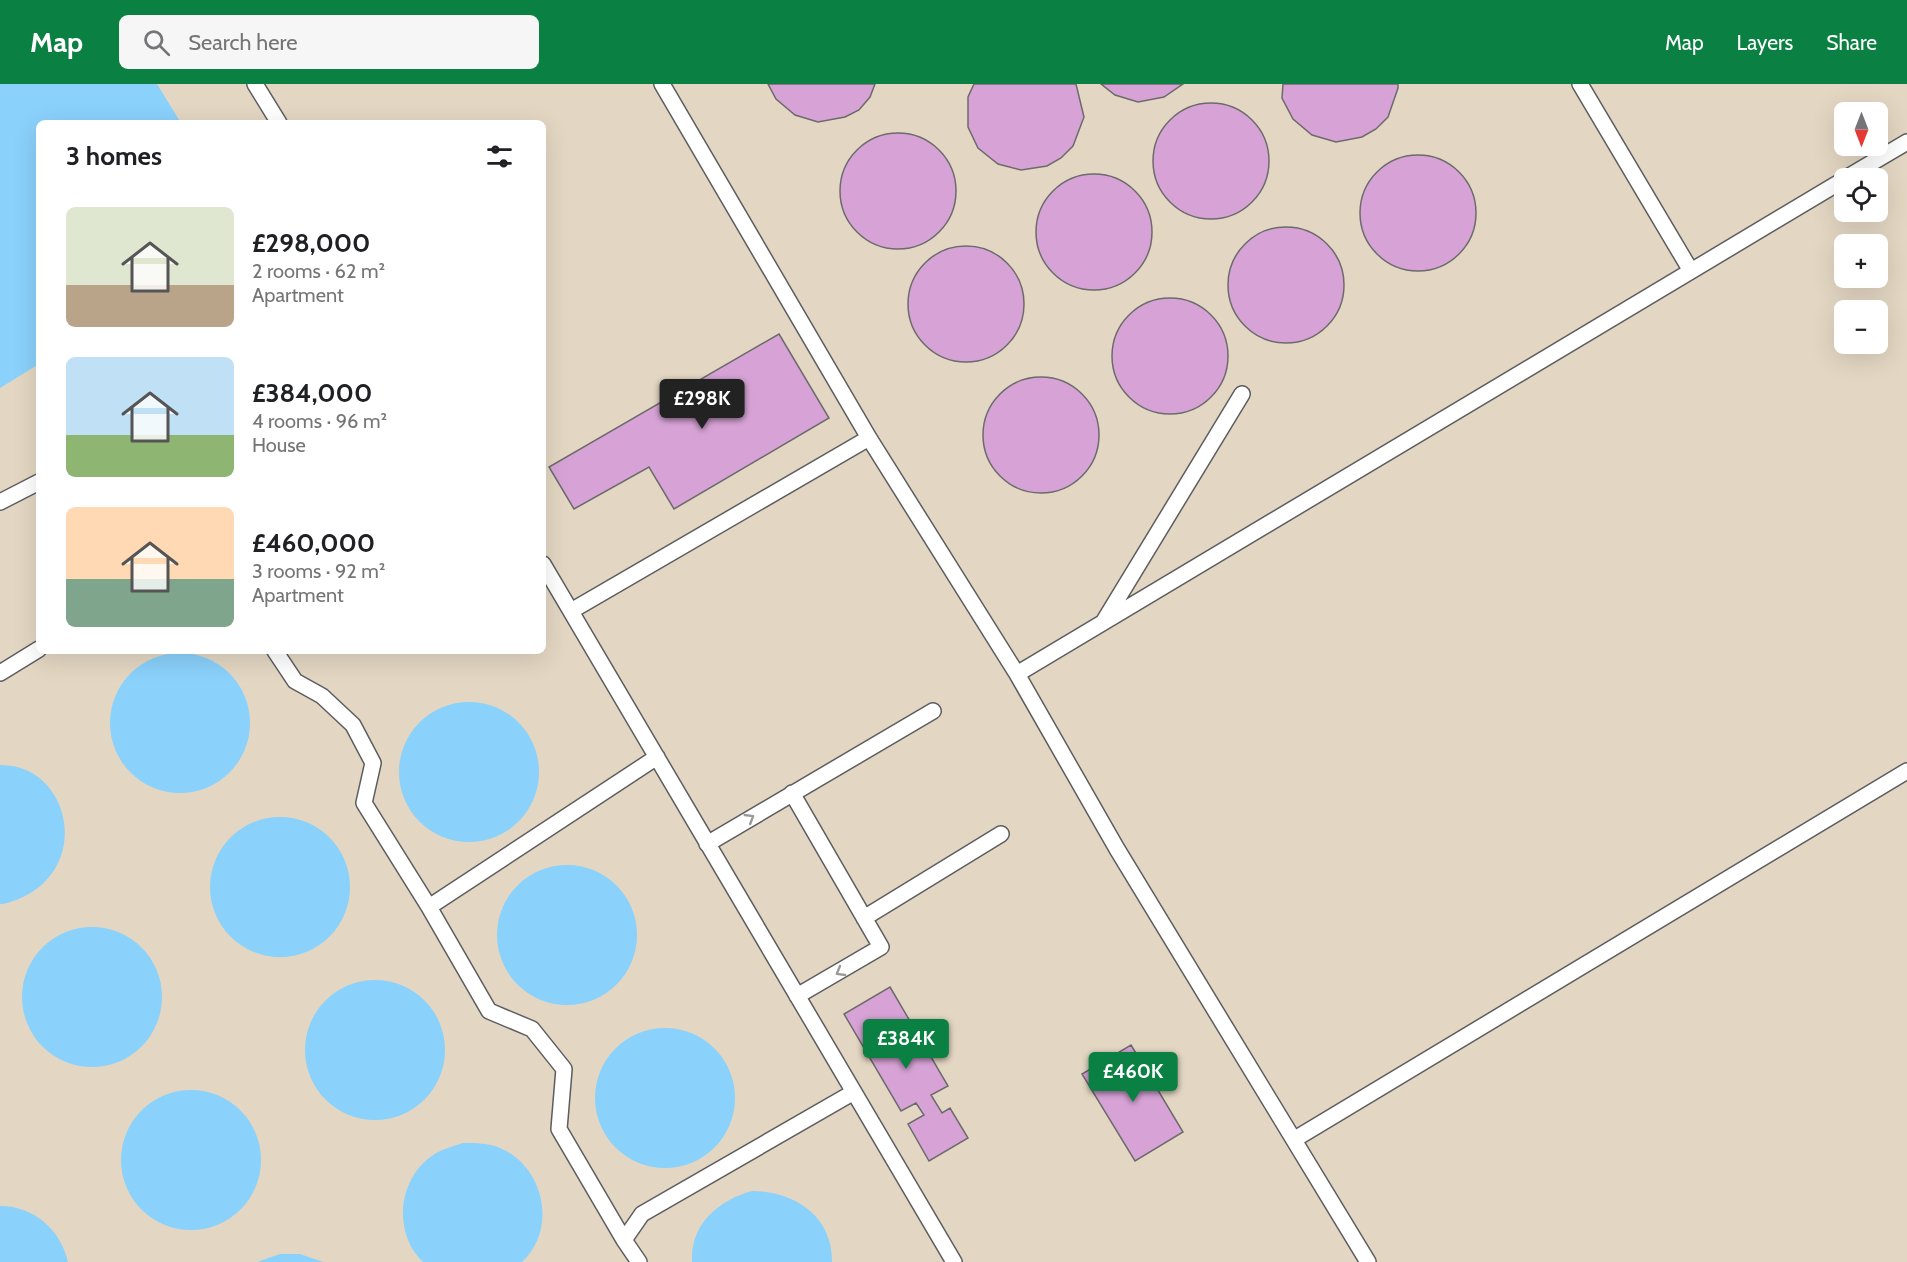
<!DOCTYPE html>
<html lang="en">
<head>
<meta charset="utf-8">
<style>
  body { margin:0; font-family:Cabin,sans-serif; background:#f6f6f6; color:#202124; height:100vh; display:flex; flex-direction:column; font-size:22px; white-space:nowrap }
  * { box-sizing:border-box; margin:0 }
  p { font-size:20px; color:#757577 }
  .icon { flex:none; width:33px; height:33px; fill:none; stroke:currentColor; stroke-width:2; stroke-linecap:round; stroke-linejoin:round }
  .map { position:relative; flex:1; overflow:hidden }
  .sheet { position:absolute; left:36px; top:36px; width:510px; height:534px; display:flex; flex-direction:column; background:#fff; border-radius:9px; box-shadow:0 6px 24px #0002 }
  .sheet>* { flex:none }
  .needle { width:39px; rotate:180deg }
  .controls { position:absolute; left:1834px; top:18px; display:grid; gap:12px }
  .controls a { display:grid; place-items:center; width:54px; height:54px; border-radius:9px; background:#fff; box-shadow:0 6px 24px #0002; font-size:30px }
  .price { position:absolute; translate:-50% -51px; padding:0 14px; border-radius:6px; background:#0b8043; color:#fff; font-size:20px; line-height:39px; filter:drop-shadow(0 2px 3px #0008) }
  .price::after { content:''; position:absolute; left:50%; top:36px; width:18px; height:14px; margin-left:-9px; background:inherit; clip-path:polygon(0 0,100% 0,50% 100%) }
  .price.on { background:#222; color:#fff }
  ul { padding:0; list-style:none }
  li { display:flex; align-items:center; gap:18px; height:150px; padding:0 30px }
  li span { display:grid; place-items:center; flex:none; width:168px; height:120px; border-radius:9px; color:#555 }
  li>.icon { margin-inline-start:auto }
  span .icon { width:72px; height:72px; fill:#fffc; stroke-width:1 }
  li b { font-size:26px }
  h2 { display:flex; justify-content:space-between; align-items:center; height:72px; padding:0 30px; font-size:26px }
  header { display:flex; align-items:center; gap:36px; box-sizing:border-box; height:84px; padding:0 30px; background:#0b8043; color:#fff }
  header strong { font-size:28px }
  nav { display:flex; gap:33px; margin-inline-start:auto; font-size:21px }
  .search { width:420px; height:54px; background:#f6f6f6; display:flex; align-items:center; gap:15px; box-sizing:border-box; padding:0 21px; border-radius:9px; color:#757577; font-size:22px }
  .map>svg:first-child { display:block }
  .industrial { fill:#e3d7c3; fill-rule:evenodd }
  .water { fill:#8ad1fb }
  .building { fill:#d7a3d6; stroke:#6c6b6c; stroke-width:1.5 }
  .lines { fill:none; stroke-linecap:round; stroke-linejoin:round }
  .service-casing { stroke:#5c5d5f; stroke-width:18 }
  .service { stroke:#fff; stroke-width:15 }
  .oneway { stroke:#9a9a9a }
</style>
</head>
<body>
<header>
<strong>Map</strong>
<div class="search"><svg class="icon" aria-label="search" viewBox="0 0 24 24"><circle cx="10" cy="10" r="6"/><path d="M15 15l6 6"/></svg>Search here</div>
<nav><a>Map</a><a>Layers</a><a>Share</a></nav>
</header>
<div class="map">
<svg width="1907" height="1178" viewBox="0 0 1907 1178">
  <rect width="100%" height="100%" fill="#e1e2e4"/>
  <path class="industrial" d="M0,0h1907v1178h-1907zM1845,28h33v34h-33zM39,39h504v528h-504zM1845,94h33v34h-33zM1845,160h33v34h-33zM1845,226h33v34h-33z"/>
  <path class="water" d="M0,0h157l24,39h-142v241l-39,24z
    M110 639a70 70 0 1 1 140 0a70 70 0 1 1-140 0Z
    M399 688a70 70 0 1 1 140 0a70 70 0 1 1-140 0Z
    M0,681c75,-1 96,117 3,139h-3z
    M210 803a70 70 0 1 1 140 0a70 70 0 1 1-140 0Z
    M497 851a70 70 0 1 1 140 0a70 70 0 1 1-140 0Z
    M22 913a70 70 0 1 1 140 0a70 70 0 1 1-140 0Z
    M305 966a70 70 0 1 1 140 0a70 70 0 1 1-140 0Z
    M595 1014a70 70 0 1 1 140 0a70 70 0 1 1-140 0Z
    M121 1076a70 70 0 1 1 140 0a70 70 0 1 1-140 0Z
    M463,1059c13,0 25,0 37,5 44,18 58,81 22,114h-99c-29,-27 -26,-79 6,-104 10,-8 21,-11 34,-15z
    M752,1107c42,0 81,25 80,71h-140c-2,-38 27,-62 60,-71z
    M0,1122c34,0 61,24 68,56h-68z
    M280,1170h20l23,8h-66z"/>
  <path class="building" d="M768,0h107l-5,13 -11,13 -14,7 -27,5 -23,-7 -19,-16z
    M974,0h102l8,33 -11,29 -12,12 -14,8 -26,4 -23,-6 -20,-16 -10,-21v-30z
    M1101,0h82l-19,13 -26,5 -23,-7z
    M1283,0h115v4l-10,29 -12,12 -14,8 -26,5 -24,-7 -19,-16 -11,-21z
    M1153 77a58 58 0 1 1 116 0a58 58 0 1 1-116 0Z
    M840 107a58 58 0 1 1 116 0a58 58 0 1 1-116 0Z
    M1360 129a58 58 0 1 1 116 0a58 58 0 1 1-116 0Z
    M1036 148a58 58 0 1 1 116 0a58 58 0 1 1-116 0Z
    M1228 201a58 58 0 1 1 116 0a58 58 0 1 1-116 0Z
    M908 220a58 58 0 1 1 116 0a58 58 0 1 1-116 0Z
    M1112 272a58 58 0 1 1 116 0a58 58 0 1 1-116 0Z
    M779,250l50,84 -155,91 -25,-42 -75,42 -25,-42z
    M983 351a58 58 0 1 1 116 0a58 58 0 1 1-116 0Z
    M890,903l58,99 -17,9 11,18 8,-5 18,30 -39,23 -21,-37 16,-9 -8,-12 -15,8 -57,-97z
    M1131,961l52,87 -48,29 -53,-87z"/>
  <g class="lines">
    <defs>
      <path id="service" d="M255,0l24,39
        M662,0l207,354 148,236 100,175 251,413
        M1580,0l111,187
        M1846,94l61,-36
        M0,418l39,-20
        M543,480l411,698
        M571,527l298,-173
        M1104,537l138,-227
        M275,567l20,30 27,15 31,29 20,38 -9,40 65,104
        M0,589l39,-24
        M1017,590l828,-495
        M792,709l89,154 -84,49
        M707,760l226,-133
        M864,834l137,-84
        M1295,1055l612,-368
        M624,1156l-65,-111 5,-60 -32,-40 -43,-18 -60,-104 228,-150
        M639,1178l-15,-22 18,-26 212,-122"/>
    </defs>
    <use href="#service" class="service-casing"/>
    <use href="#service" class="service"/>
  </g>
  <defs><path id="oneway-chevron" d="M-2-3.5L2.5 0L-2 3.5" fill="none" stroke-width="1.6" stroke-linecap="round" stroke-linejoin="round" transform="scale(1.5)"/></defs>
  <g class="oneway">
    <use href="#oneway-chevron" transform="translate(750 734) rotate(-31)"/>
    <use href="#oneway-chevron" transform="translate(840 888) rotate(150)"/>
  </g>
</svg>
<div class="controls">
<a><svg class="needle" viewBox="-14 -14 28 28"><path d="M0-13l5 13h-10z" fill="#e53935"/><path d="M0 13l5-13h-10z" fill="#757577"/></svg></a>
<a><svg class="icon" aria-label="locate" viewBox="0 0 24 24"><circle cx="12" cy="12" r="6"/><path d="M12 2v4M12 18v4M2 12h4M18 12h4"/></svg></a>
<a>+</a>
<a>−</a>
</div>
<b class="price on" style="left:702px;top:346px">£298K</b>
<b class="price" style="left:906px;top:986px">£384K</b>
<b class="price" style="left:1133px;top:1019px">£460K</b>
<section class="sheet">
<h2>3 homes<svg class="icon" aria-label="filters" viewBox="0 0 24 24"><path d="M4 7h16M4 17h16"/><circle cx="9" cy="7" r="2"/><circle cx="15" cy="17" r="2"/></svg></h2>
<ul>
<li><span style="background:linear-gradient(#dfe7d0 65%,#b9a48a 0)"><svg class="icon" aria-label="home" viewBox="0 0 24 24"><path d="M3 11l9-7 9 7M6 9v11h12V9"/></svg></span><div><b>£298,000</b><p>2 rooms · 62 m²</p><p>Apartment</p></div></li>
<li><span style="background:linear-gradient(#bfe0f5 65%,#8fb573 0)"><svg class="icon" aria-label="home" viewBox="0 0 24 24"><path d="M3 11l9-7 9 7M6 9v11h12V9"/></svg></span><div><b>£384,000</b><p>4 rooms · 96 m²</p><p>House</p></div></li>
<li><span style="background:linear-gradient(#ffd9b3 60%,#7fa58c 0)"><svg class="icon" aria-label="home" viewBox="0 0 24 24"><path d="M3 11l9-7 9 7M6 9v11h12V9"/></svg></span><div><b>£460,000</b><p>3 rooms · 92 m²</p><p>Apartment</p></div></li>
</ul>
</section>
</div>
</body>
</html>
